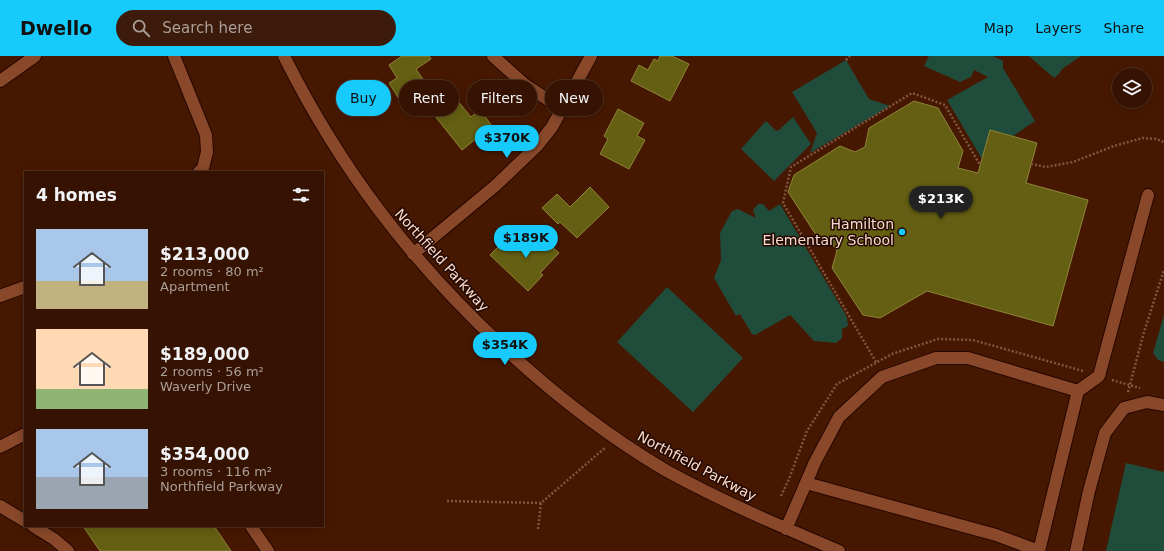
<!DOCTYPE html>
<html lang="en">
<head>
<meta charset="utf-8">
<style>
  body { margin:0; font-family:"DejaVu Sans",sans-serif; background:#3d1b0b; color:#f1f3f6; height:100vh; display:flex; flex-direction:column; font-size:15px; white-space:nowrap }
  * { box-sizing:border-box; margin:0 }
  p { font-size:13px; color:#aa9e99 }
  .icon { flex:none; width:22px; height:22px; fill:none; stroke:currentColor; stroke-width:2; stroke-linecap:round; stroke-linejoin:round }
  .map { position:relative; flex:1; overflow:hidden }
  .drawer { position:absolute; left:24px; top:115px; width:300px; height:356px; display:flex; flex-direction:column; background:#351201; border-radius:0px; box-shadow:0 2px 10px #0003,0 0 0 1px #4f3223 }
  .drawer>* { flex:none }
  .hud { position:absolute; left:336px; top:24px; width:380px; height:36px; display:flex; gap:8px }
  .buttons { position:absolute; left:1112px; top:12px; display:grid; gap:8px }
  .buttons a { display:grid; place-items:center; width:40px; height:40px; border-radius:50%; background:#351201; box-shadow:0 2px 10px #0003,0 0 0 1px #4f3223; font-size:20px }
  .price { position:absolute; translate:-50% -34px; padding:0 9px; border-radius:14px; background:#16cafb; color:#111; font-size:13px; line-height:26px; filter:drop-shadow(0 1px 2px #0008) }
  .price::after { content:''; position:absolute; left:50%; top:24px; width:12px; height:9px; margin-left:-6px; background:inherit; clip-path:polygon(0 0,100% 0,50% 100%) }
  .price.active { background:#222; color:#fff }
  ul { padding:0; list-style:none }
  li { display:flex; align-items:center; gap:12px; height:100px; padding:0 12px }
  li span { display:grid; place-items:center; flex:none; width:112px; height:80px; border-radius:0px; color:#555 }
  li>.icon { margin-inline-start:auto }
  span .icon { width:48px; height:48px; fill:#fffc; stroke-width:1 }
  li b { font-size:17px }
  h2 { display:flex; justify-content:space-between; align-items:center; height:48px; padding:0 12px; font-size:17px }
  .tag { padding:0 14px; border-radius:18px; background:#351201; box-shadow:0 2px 10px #0003,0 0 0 1px #4f3223; font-size:14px; line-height:36px }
  .tag.active { background:#16cafb; color:#111 }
  header { display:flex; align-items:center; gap:24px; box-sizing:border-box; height:56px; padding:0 20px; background:#16cafb; color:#111 }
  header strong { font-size:19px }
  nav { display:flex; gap:22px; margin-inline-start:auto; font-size:14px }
  .search { width:280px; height:36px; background:#3d1b0b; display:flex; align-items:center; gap:10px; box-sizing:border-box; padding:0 14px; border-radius:22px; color:#aa9e99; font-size:15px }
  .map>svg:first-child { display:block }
  .green { fill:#204d3b }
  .building { fill:#655f13; stroke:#8d8638 }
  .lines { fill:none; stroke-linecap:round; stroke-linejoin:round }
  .minor-casing { stroke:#250600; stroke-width:14 }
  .path { stroke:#805642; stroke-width:2.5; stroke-dasharray:2 2; stroke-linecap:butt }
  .minor { stroke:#89482a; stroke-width:12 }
  .poi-dot { fill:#16cafb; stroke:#220801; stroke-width:1.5 }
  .labels { text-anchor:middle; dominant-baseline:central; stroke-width:3; stroke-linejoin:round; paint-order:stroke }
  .poi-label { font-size:14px; fill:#fbdcce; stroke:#220801; text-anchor:end }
  .street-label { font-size:14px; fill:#fbdcce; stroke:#220801 }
</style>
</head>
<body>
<header>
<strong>Dwello</strong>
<div class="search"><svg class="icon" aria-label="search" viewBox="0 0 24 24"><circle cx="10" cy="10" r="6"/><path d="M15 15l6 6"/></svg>Search here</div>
<nav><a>Map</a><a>Layers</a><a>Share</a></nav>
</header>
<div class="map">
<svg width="1164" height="495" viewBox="0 0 1164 495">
  <rect width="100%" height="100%" fill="#471801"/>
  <path class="green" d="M929,0h64l10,5v7l32,53 -22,15 -23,-6 -8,29 -35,-59 41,-23 -14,-7 -3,7 -11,5 -36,-16z
    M1029,0h52l-19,13 -3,5 -5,4z
    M846,4l23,39 21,7 -80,47 7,-20 -25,-41z
    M793,61l18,27 -37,37 -33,-32 25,-28 10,10 3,-1z
    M758,148h5l6,7 11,-7 67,113 1,9 -6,3v9l-6,5 -22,-2 -24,-26 -35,20 -3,-1 -12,-20 -4,2 -22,-38 7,-18 -1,-27 12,-22 6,-2 18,9 -3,-8z
    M667,231l76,71 -50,54 -76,-70z
    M1164,259v47l-6,-2 -5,-7z
    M1126,407l38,9v79h-58z"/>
  <path class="building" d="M402,0h27l2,3 -15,10 16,24 -26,17 -17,-27 8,-5 -8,-13z
    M660,0h12l17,8 -19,37 -39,-20 8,-16 9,5 6,-11 4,2z
    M452,38l19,23 9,-7 12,16 -30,24 -31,-39z
    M914,45l24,7 25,43 -5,17 20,5 12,-43 47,13 -11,40 62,17 -35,126 -126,-35 -47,27 -17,-3 -31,-47 5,-17 -5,-7 -14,-6 -30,-46 6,-17 46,-29 15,6 10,-5 4,-19z
    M618,53l26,14 -7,13 8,4 -16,29 -29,-15 8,-15 -4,-3z
    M590,131l19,20 -32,31 -17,-16 -2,2 -16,-16 15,-14 13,13z
    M534,175l25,22 -19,20 3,2 -15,16 -38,-36 15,-15 11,10z
    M83,470h131l17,25h-131z"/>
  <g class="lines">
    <defs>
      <path id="minor" d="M174,0l32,79 1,17 -4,16 -4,4
        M284,0c56,112 126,204 217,289 50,47 105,90 164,125 56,31 115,56 174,81
        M493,0l31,28 38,25
        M0,25l35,-25
        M413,198l82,-68 42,-40 15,-19 39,-71
        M0,240l25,-9
        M1078,335l21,-15 49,-181
        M0,391l25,-13
        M806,427l190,52 43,16
        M0,450l25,15
        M33,470l21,13 14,12
        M251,470l17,25
        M786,473l29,-67 24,-45 43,-40 54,-19h32l110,33 -39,160
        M1076,495l13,-60 16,-58 19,-25 23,-6 17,3"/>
    </defs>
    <use href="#minor" class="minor-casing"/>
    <path class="path" d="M846,4l4,-4
      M1031,108l15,3 27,-5 41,-16 29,-8 13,1 8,3
      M876,306l-93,-159 8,-36 121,-74 33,12 35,60
      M1112,324l28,8
      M1128,336l16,-60 20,-62
      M781,440l8,-17 18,-48 30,-47 55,-30 46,-15 35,1 110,31
      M447,445l94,2
      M538,473l3,-26 65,-56"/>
    <use href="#minor" class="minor"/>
  </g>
  <circle class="poi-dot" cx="902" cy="176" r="4"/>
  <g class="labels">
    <g class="poi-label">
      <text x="894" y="168">Hamilton<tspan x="894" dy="16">Elementary School</tspan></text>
    </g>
    <g class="street-label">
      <text transform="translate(442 204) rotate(48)">Northfield Parkway</text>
      <text transform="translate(697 410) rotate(28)">Northfield Parkway</text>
    </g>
  </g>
</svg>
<div class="buttons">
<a><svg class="icon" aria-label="layers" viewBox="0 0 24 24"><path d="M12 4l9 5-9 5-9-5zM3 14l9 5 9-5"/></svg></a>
</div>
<b class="price" style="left:507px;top:103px">$370K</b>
<b class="price active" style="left:941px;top:164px">$213K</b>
<b class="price" style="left:526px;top:203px">$189K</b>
<b class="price" style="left:505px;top:310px">$354K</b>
<div class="hud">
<a class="tag active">Buy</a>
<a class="tag">Rent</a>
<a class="tag">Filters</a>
<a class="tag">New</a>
</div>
<section class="drawer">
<h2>4 homes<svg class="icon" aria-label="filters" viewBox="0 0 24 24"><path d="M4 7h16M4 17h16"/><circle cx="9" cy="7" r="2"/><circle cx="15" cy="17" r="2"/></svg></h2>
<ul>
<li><span style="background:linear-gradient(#a9c7e8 65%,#c2b280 0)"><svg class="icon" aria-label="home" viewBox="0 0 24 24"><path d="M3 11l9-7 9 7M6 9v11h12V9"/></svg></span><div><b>$213,000</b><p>2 rooms · 80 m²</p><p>Apartment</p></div></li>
<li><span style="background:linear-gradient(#ffd9b3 75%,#8fb573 0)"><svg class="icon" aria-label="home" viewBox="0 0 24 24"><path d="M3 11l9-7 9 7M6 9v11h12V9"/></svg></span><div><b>$189,000</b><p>2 rooms · 56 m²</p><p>Waverly Drive</p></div></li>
<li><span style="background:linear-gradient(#a9c7e8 60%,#9aa5b1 0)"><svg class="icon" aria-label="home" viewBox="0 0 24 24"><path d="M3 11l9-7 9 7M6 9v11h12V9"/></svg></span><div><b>$354,000</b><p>3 rooms · 116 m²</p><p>Northfield Parkway</p></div></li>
</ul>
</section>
</div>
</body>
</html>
